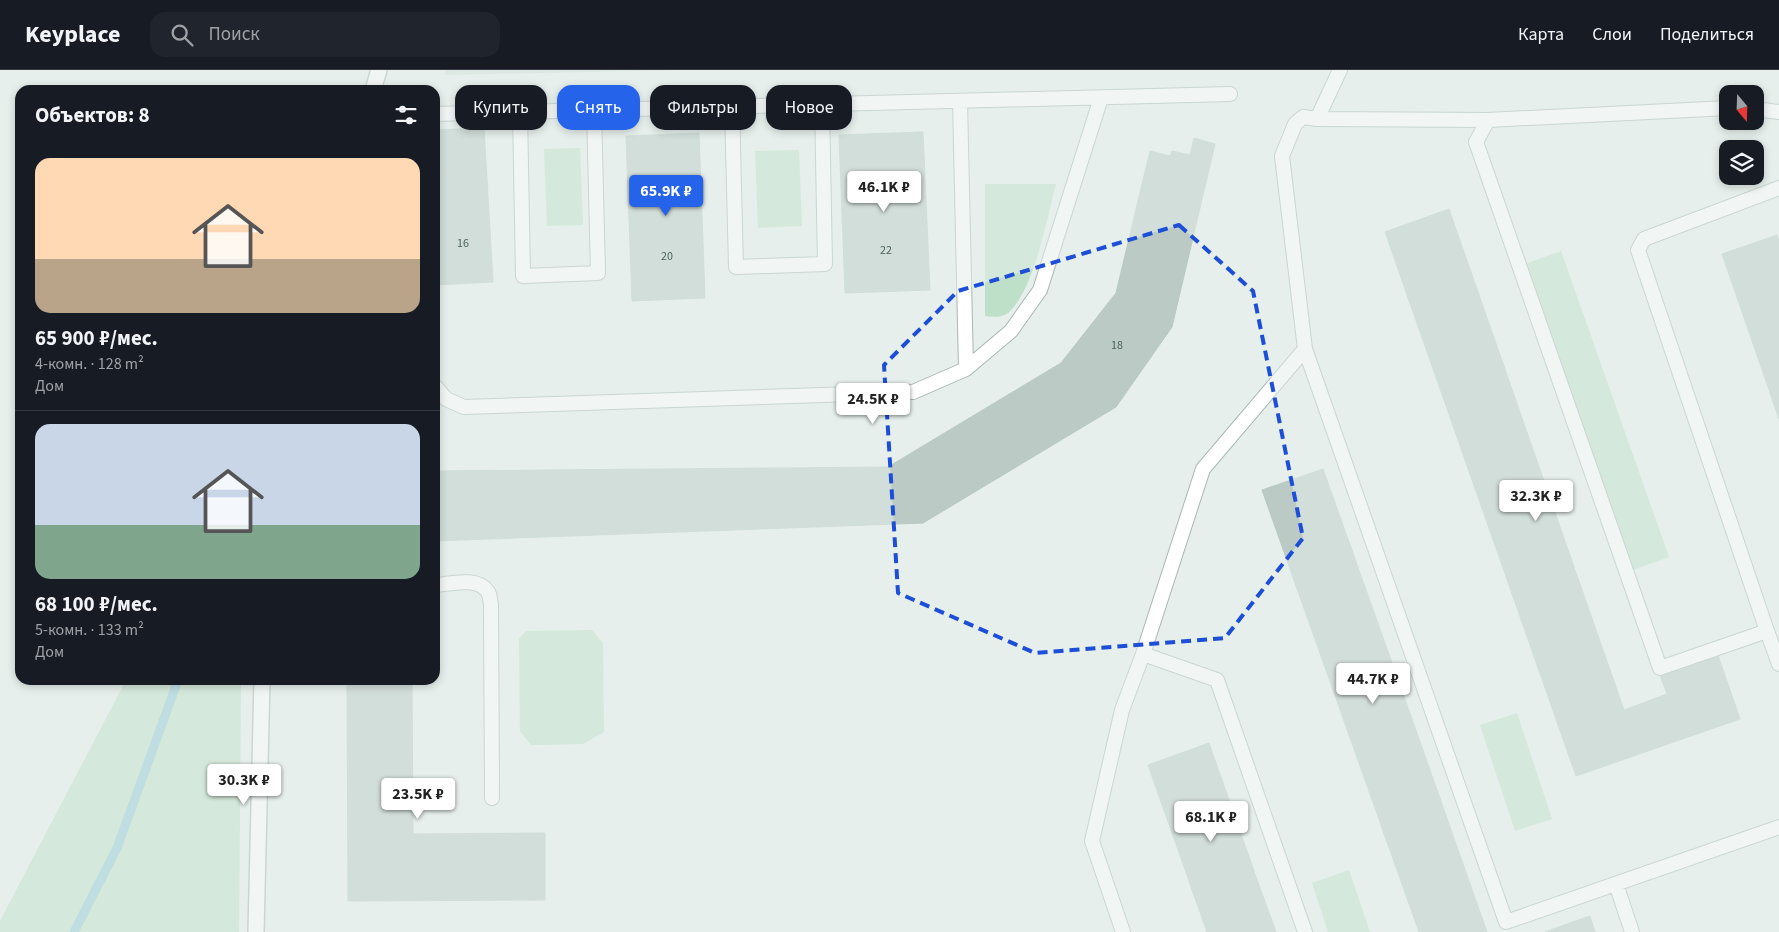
<!DOCTYPE html>
<html lang="ru">
<head>
<meta charset="utf-8">
<style>
  body { margin:0; font-family:"Source Sans 3",sans-serif; background:#20242c; color:#f1f3f6; height:100vh; display:flex; flex-direction:column; font-size:19px; white-space:nowrap }
  * { box-sizing:border-box; margin:0 }
  p { font-size:16px; color:#9ea1a6 }
  .icon { flex:none; width:28px; height:28px; fill:none; stroke:currentColor; stroke-width:2; stroke-linecap:round; stroke-linejoin:round }
  .map { position:relative; flex:1; overflow:hidden }
  .details { position:absolute; left:15px; top:15px; width:425px; height:600px; display:flex; flex-direction:column; background:#171b24; border-radius:15px; box-shadow:0 2px 8px #0003 }
  .details>* { flex:none }
  .hud { position:absolute; left:455px; top:15px; width:475px; height:45px; display:flex; gap:10px }
  .needle { width:32px; rotate:161deg }
  .controls { position:absolute; left:1719px; top:15px; display:grid; gap:10px }
  .controls a { display:grid; place-items:center; width:45px; height:45px; border-radius:10px; background:#171b24; box-shadow:0 2px 8px #0003; font-size:25px }
  .price { position:absolute; translate:-50% -42px; padding:0 11px; border-radius:5px; background:#fff; color:#222; font-size:16px; line-height:32px; filter:drop-shadow(0 1px 2px #0008) }
  .price::after { content:''; position:absolute; left:50%; top:30px; width:15px; height:11px; margin-left:-8px; background:inherit; clip-path:polygon(0 0,100% 0,50% 100%) }
  .price.current { background:#2563eb; color:#fff }
  ul { padding:0; list-style:none }
  li { display:grid; align-content:center; gap:10px; height:265px; padding:0 20px }
  li+li { border-top:1px solid #363941 }
  li span { display:grid; place-items:center; height:155px; border-radius:15px; color:#555 }
  li>.icon { margin-inline-start:auto }
  span .icon { width:90px; height:90px; fill:#fffc; stroke-width:1 }
  li b { font-size:21px }
  h2 { display:flex; justify-content:space-between; align-items:center; height:60px; padding:0 20px; font-size:21px }
  .pill { padding:0 18px; border-radius:15px; background:#171b24; box-shadow:0 2px 8px #0003; font-size:18px; line-height:45px }
  .pill.current { background:#2563eb; color:#fff }
  header { display:flex; align-items:center; gap:30px; box-sizing:border-box; height:70px; padding:0 25px; background:#171b24; border-bottom:1px solid #363941 }
  header strong { font-size:24px }
  nav { display:flex; gap:28px; margin-inline-start:auto; font-size:18px }
  .search { width:350px; height:45px; background:#20242c; display:flex; align-items:center; gap:12px; box-sizing:border-box; padding:0 18px; border-radius:15px; color:#9ea1a6; font-size:19px }
  .map>svg:first-child { display:block }
  .built { fill:#d4dfda }
  .green { fill:#bfe0c8 }
  .lines { fill:none; stroke-linecap:round; stroke-linejoin:round }
  .stream { stroke:#8ec9d4; stroke-width:9 }
  .building { fill:#bbcac4; stroke:#b8c9c2 }
  .lane-casing { stroke:#a8b8b2; stroke-width:16 }
  .street-casing { stroke:#a8b8b2; stroke-width:18 }
  .lane { stroke:#fff; stroke-width:14 }
  .street { stroke:#fff; stroke-width:15 }
  .marked { fill:none; stroke:#1d4ed8; stroke-width:4; stroke-dasharray:10 6; stroke-linejoin:round }
  .labels { text-anchor:middle; dominant-baseline:central; stroke-width:4; stroke-linejoin:round; paint-order:stroke }
  .number-label { font-size:12px; fill:#4a645c }
</style>
</head>
<body>
<header>
<strong>Keyplace</strong>
<div class="search"><svg class="icon" aria-label="search" viewBox="0 0 24 24"><circle cx="10" cy="10" r="6"/><path d="M15 15l6 6"/></svg>Поиск</div>
<nav><a>Карта</a><a>Слои</a><a>Поделиться</a></nav>
</header>
<div class="map">
<svg width="1779" height="862" viewBox="0 0 1779 862">
  <rect width="100%" height="100%" fill="#e6efeb"/>
  <path class="built" d="M446,0h231l-232,5z"/>
  <path class="green" d="M580,78l3,77 -36,1 -3,-77z
    M799,80l3,76 -44,2 -3,-77z
    M985,114h71c-9,33 -22,107 -48,129 -7,5 -15,4 -23,3z
    M1561,181l108,306 -36,13 -108,-306z
    M592,560l11,13 1,89 -21,12 -52,1 -11,-14 -1,-92 7,-8z
    M126,610h115l-2,252h-239v-11z
    M1517,643l35,106 -37,12 -35,-106z
    M1349,800l21,62h-42l-16,-49z"/>
  <g class="lines">
    <path class="stream" d="M74,862l43,-84 61,-168"/>
  </g>
  <path class="building" d="M484,58l9,154 -58,3v-155z
    M923,62l7,158 -85,3 -6,-158z
    M699,63l6,165 -73,3 -6,-165z
    M1194,68l21,6 -43,183 -56,80 -193,116 -488,18v-70l453,-4 173,-104 55,-70 34,-142 20,5 2,-5 18,4z
    M1449,139l175,501 43,-16 -7,-19 58,-20 22,64 -164,57 -191,-544z
    M1777,165l2,7v177l-57,-165z
    M1323,399l89,250 75,213h-68l-157,-442z
    M347,610h65l1,154 132,-1v67l-197,1z
    M1209,673l45,128 22,61h-69l-59,-167z
    M1590,846l5,16h-50l19,-7z"/>
  <g class="lines">
    <defs>
      <path id="lane" d="M1340,0l-23,49 171,1
        M960,31l6,268
        M732,37l4,160 89,-3 -3,-160
        M1728,38l-240,12 -12,22 184,526 107,-37 12,33
        M1755,39l24,3
        M520,42l3,164 75,-3 -4,-163
        M435,44l795,-20
        M1305,279l201,573 273,-95
        M435,316l11,13 18,8 449,-15 53,-23 45,-38 29,-41 61,-192
        M435,515c15,-1 43,-9 53,7 2,3 2,8 3,12l1,194
        M1767,561l-129,-381 6,-11 135,-51
        M1143,584l74,26 88,252
        M1616,814l16,48
        M1123,862l-31,-91 30,-131 21,-56 60,-185 102,-120 -23,-193 13,-32 8,-7 14,2"/>
      <path id="street" d="M373,20l6,-20
        M256,862l6,-252"/>
    </defs>
    <use href="#lane" class="lane-casing"/>
    <use href="#street" class="street-casing"/>
    <use href="#lane" class="lane"/>
    <use href="#street" class="street"/>
  </g>
  <path d="M0 0H1779V862H0ZM1179,155l74,66 50,247 -78,100 -190,15 -137,-60 -14,-228 74,-74z" fill="#e6efeb" fill-opacity=".55" fill-rule="evenodd"/>
  <path class="marked" d="M1179,155l74,66 50,247 -78,100 -190,15 -137,-60 -14,-228 74,-74z"/>
  <g class="labels">
    <g class="number-label">
      <text x="463" y="173">16</text>
      <text x="886" y="180">22</text>
      <text x="667" y="186">20</text>
      <text x="1117" y="275">18</text>
    </g>
  </g>
</svg>
<div class="controls">
<a><svg class="needle" viewBox="-14 -14 28 28"><path d="M0-13l5 13h-10z" fill="#e53935"/><path d="M0 13l5-13h-10z" fill="#9ea1a6"/></svg></a>
<a><svg class="icon" aria-label="layers" viewBox="0 0 24 24"><path d="M12 4l9 5-9 5-9-5zM3 14l9 5 9-5"/></svg></a>
</div>
<b class="price" style="left:884px;top:143px">46.1K ₽</b>
<b class="price current" style="left:666px;top:147px">65.9K ₽</b>
<b class="price" style="left:873px;top:355px">24.5K ₽</b>
<b class="price" style="left:1536px;top:452px">32.3K ₽</b>
<b class="price" style="left:1373px;top:635px">44.7K ₽</b>
<b class="price" style="left:244px;top:736px">30.3K ₽</b>
<b class="price" style="left:418px;top:750px">23.5K ₽</b>
<b class="price" style="left:1211px;top:773px">68.1K ₽</b>
<div class="hud">
<a class="pill">Купить</a>
<a class="pill current">Снять</a>
<a class="pill">Фильтры</a>
<a class="pill">Новое</a>
</div>
<section class="details">
<h2>Объектов: 8<svg class="icon" aria-label="filters" viewBox="0 0 24 24"><path d="M4 7h16M4 17h16"/><circle cx="9" cy="7" r="2"/><circle cx="15" cy="17" r="2"/></svg></h2>
<ul>
<li><span style="background:linear-gradient(#ffd9b3 65%,#b9a48a 0)"><svg class="icon" aria-label="home" viewBox="0 0 24 24"><path d="M3 11l9-7 9 7M6 9v11h12V9"/></svg></span><div><b>65 900 ₽/мес.</b><p>4-комн. · 128 m²</p><p>Дом</p></div></li>
<li><span style="background:linear-gradient(#c9d6e8 65%,#7fa58c 0)"><svg class="icon" aria-label="home" viewBox="0 0 24 24"><path d="M3 11l9-7 9 7M6 9v11h12V9"/></svg></span><div><b>68 100 ₽/мес.</b><p>5-комн. · 133 m²</p><p>Дом</p></div></li>
</ul>
</section>
</div>
</body>
</html>
